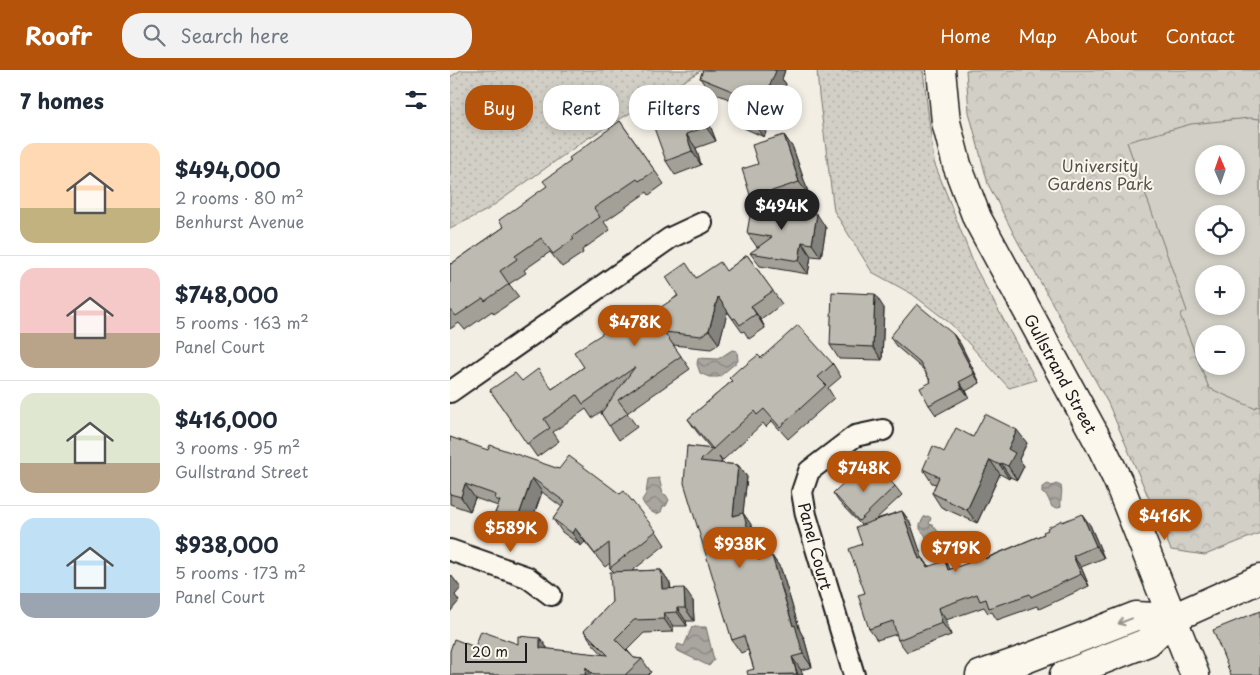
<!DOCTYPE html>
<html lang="en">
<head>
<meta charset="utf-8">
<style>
  body { margin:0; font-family:"Playpen Sans",sans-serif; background:#f2f2f3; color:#1f2937; height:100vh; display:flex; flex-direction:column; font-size:19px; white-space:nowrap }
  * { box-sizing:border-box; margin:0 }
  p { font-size:16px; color:#747a83 }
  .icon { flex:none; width:28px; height:28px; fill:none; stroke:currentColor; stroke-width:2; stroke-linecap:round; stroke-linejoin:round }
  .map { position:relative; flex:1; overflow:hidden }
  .panel { display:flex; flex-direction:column; background:#fff; width:450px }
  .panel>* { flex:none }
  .guide { position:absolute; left:15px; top:15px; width:475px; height:45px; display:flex; gap:10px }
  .needle { width:32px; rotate:358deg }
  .buttons { position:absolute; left:745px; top:75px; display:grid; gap:10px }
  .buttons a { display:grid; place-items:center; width:50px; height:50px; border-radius:50%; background:#fff; box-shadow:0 2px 8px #0003; font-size:25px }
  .scale { position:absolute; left:15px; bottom:12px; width:62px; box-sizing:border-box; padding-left:5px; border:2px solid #1c1c1c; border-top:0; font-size:14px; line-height:18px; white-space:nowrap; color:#1c1c1c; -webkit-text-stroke:4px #fbf7ec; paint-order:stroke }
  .price { position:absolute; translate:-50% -42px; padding:0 11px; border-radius:18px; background:#b45309; color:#fff; font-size:16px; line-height:32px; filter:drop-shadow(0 1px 2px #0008) }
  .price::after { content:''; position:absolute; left:50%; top:30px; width:15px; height:11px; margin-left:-8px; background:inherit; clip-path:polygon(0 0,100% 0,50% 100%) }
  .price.current { background:#222; color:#fff }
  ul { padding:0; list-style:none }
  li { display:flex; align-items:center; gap:15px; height:125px; padding:0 20px }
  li+li { border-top:1px solid #e0e1e3 }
  li span { display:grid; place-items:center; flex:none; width:140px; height:100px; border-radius:15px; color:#555 }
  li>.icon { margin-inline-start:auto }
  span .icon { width:60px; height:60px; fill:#fffc; stroke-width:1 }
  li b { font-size:21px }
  h2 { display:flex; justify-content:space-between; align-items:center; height:60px; padding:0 20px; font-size:21px }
  .pill { padding:0 18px; border-radius:20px; background:#fff; box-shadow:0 2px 8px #0003; font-size:18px; line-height:45px }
  .pill.current { background:#b45309; color:#fff }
  header { display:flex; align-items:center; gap:30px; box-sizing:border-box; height:70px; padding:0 25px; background:#b45309; color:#fff }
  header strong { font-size:24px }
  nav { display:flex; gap:28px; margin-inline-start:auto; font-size:18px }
  .search { width:350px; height:45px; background:#f2f2f3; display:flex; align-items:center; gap:12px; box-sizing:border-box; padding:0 18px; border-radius:20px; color:#747a83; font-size:19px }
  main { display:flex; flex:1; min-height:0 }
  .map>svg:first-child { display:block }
  .grass { fill:url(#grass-dots); stroke:#777671 }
  .park { fill:url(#park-crowns); stroke:#777671; fill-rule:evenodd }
  .garden { fill:#d2cfc6; stroke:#777671; fill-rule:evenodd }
  .water { fill:url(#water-waves); stroke:#716f6b }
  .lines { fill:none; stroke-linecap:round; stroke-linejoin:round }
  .street-casing { stroke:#1c1c1c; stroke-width:24 }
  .secondary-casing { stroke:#1c1c1c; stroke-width:31 }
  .street { stroke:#fbf7ec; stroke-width:20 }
  .secondary { stroke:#fbf7ec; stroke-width:28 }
  .wall { fill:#a3a098; stroke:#1c1c1c }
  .shaded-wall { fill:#84827c; stroke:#1c1c1c }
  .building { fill:#bdbab1; stroke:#1c1c1c }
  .oneway { stroke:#97948e }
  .labels { text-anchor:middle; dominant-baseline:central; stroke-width:4; stroke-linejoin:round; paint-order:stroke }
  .park-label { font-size:16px; fill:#53524f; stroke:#fbf7ec }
  .street-label { font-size:16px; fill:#1c1c1c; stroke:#fbf7ec }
</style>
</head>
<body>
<header>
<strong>Roofr</strong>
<div class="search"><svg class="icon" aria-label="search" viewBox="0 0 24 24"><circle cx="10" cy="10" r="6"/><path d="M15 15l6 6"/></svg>Search here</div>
<nav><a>Home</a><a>Map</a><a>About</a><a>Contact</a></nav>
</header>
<main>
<section class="panel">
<h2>7 homes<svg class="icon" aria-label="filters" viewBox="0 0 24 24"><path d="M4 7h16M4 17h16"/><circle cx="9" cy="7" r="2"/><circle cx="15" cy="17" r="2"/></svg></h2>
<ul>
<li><span style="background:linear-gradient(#ffd9b3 65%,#c2b280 0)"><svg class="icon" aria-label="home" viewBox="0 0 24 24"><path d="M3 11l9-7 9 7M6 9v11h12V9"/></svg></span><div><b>$494,000</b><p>2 rooms · 80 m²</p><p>Benhurst Avenue</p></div></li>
<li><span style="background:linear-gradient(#f6c9c9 65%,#b9a48a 0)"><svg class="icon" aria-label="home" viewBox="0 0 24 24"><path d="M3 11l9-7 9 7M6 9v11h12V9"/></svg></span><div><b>$748,000</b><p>5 rooms · 163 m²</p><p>Panel Court</p></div></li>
<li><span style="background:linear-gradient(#dfe7d0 70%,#b9a48a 0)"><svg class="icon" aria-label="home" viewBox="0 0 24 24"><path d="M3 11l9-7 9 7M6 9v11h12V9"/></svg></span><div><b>$416,000</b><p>3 rooms · 95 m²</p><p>Gullstrand Street</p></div></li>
<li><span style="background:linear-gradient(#bfe0f5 75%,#9aa5b1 0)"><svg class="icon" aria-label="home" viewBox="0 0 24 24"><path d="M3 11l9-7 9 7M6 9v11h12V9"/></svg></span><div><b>$938,000</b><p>5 rooms · 173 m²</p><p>Panel Court</p></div></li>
</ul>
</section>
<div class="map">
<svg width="810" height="605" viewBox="0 0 810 605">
  <defs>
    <pattern id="grass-dots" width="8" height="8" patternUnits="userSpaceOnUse" patternTransform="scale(1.25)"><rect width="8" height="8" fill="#d2cfc6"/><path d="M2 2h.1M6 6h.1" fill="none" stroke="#b4b1aa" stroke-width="1.8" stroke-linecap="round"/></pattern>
    <pattern id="park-crowns" width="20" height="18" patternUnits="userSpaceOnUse" patternTransform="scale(1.25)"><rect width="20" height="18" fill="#d2cfc6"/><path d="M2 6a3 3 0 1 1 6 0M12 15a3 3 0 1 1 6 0" fill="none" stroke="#b4b1aa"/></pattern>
    <pattern id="water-waves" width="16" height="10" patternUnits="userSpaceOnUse" patternTransform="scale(1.25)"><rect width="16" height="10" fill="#a9a6a0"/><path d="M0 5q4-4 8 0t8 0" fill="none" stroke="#898682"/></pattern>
  </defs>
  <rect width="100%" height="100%" fill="#f2eee4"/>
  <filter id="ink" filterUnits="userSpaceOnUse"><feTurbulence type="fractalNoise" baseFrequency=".02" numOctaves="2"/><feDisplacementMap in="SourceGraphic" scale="10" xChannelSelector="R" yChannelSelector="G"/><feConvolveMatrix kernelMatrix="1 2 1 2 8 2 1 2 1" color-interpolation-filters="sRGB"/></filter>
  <g filter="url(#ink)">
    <path class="grass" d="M11,0h241l-117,70 -98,70 -37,19v-152z
      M367,0h106l11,92 41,105 61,113 -27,8 -58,-64 -39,-30 -40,-22 -38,-61 -15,-116z"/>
    <path class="park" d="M516,0h294v463l-55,22 -34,-5 -63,-147 -90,-161 -30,-58 -19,-72zM754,84h32v32h-32zM754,144h32v32h-32zM754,204h32v32h-32zM754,264h32v32h-32z"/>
    <path class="garden" d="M800,48l10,1v286l-6,3 -45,-20 -29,-73 7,-4 -60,-169 64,-18zM754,84h32v32h-32zM754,144h32v32h-32zM754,204h32v32h-32zM754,264h32v32h-32z"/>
    <path class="water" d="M282,280l5,1 1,10 -19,16h-10l-9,-4 -3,-9 1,-6 20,1z
      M209,408l4,16 3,1 3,5 -3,6h-3l-2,6 -5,2c-6,-2 -12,-8 -14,-14l4,-6 2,-15z
      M598,414l4,2 4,-2 5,2c2,7 -1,12 0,20l-2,2 -7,-1 -5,-11 -5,-3v-6z
      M478,446l3,2 -2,6 4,1 9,12 -2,8 -5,3 -6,-1 -4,-12 -5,-6v-5l4,-7z
      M242,557h14l8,33 -5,6 -33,-16 2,-6 6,2z"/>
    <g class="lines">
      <defs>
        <path id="street" d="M0,322l220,-154 32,-15
          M0,480l77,27 24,18
          M404,605l-48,-160 -4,-23 7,-21 46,-35 28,-6"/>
        <g id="secondary">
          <path id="s1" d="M491,0l5,52 11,43 20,53 125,230 16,33 77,194"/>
          <path d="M530,605l43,-15 113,-44 37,2"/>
          <path d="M614,605l84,-33 25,-24 87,-39"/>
        </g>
      </defs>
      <use href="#street" class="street-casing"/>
      <use href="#secondary" class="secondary-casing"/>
      <use href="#street" class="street"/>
      <use href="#secondary" class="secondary"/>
    </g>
    <path class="wall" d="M253,0h82l-3,9 4,5 -22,53 -20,-9 -10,-13 5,-12 -30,-12 -9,-13z
      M239,17l14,20 13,34 -20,7 5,17 -26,10 -9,-14z
      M170,51l44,63 -15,11 -2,-3 -43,30 6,8 -28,20 1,3 -21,14 -12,-15 -26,18 2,3 -17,11 10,13 -25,17 -2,-3 -27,19 -6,-7 -9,6v-66l1,1 53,-37 43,-41 24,-25z
      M334,65l9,13 16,47 -36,12 53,21 -5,29 -10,-1 -3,18 -48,-8 -10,-13 9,-6h-2l-10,-14 9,-29 -5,-6 7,-34z
      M297,185l35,49 -21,16 4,8 -16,11 -5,-8 -2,1 -15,-21 -8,33 -8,5 -38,-4 17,24 -63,44 10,14 -18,13 -18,-27 2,-3 -11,8 -6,-9 -33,23 6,9 -22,16 -47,-67 32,-9 30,8 32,-22 45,-37 9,2 58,-54 30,-7z
      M434,238l-2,52 -43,-1 -9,-14z
      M503,264l7,9 20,40 -14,8 3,6 -33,18 -7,-10 2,-23 -7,-12 -28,-24 -6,-9z
      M311,288l72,6 8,13 -13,11 6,10 -46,41 -16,-18 -6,6 -3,-4 -41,38 -3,-4 3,5 -2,1 18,2 9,12 -4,36 9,13 10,33 10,-3 9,13 19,62 4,7 8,29 -11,3 2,5h-55l6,-6 -6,-19 -7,3 -9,-13 -45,-194 24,3 -14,-17 -9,-13 44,-38 -3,-3 13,-10z
      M0,367l206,94 9,14 -33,26 29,-1 9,13 1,6 22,12 1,20h-8l1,5h-14v6l-29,1 -17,17 7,8 8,1 9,13 -3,3h-198l25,-28 43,-3 22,-6 8,11 55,6 -10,-11 -9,-13 28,-29 2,-30 -4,-4v-5l-5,4 -20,-25 -4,4 -19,-14 -9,-13 9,-12 -20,-15 -15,42 -22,-7 -10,-14 3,-7 -23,-8 -5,13 -20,-7z
      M523,367l54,6 -8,16 5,7 -7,14 -7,-3 -1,2 -9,-5 -23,49 -36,-16 -9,-14 4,-9 -4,-1 -9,-14 21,-17z
      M415,411l30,5 7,9 -26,24 26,-8 8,11 12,36h1l6,8 21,3 36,-11 58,-24 4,-4 15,-8 27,3 14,33 -23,9 8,19 -50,23 -2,-3 -40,14 -5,-8 -4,1 -4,-6 -38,13 5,15 -44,17 -9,-12 -1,-6 -20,6 -8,-11 -4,-36 -3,-49 -1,-19 -22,-23 -6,-9z"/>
    <path class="shaded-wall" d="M322,0h13l-3,9 4,5 -22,53 -10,-14z
      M239,17l14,20 13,34 -10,-14z
      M236,64l10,14 5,17 -9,-14z
      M334,65l9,13 16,47 -10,-13z
      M367,144l9,14 -5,29 -9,-13z
      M352,172l9,14 -3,18 -9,-13z
      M425,224l9,14 -2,52 -9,-13z
      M268,227l10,13 -9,34 -10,-14z
      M301,236l10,14 4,8 -9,-14z
      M503,264l7,9 20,40 -6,-9z
      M509,312l7,9 3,6 -7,-9z
      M567,360l10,13 -8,16 5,7 -7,14 -9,-14v-17z
      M540,390l10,14 -23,49 -10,-13z
      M551,393l9,14 -1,2 -9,-14z
      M288,395l9,12 -4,36 9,13 15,47 -9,-13 -25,-44z
      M82,408l10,14 -15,42 -10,-13z
      M15,414l10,14 -5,13 -9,-14z
      M452,441l8,11 17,49 -8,-12z
      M632,444l8,11 14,33 -8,-12z
      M125,458l10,14 -4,4 -9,-13z
      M322,486l9,13 19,62 4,7 8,29 -9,-13 -10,-28z
      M623,486l8,11 8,19 -8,-12z
      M473,488l8,12 -4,-3z
      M495,491l8,12 -5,-3z
      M211,500l9,13 1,20 -9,-14z
      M1,505l10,13 -6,7 4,6 -9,11v-36z
      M234,518l9,13 1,20 -9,-13z
      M227,538l9,13 1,5 -10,-14z
      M488,538l8,12 5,15 -9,-12z
      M214,543l9,13v6l-9,-13z
      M90,568l10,14 -10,-4z
      M342,587l9,13 2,5h-5z
      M136,597l5,8h-6z"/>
    <path class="building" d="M253,0h71l2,1 -22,52 -20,-8 8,-20 -42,-17z
      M239,17l3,9 1,-3 13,34 -20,7 6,17 -26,10 -17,-47 1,-1 -3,-10z
      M170,51l35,50 -16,10 -2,-2 -43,29 6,9 -28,20 2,2 -21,15 -12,-16 -26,18 2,3 -17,12 9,13 -24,17 -2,-3 -27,18 -6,-7v-46l1,1 53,-37 -5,-7 48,-34 -4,-5 28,-20 -2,-3z
      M334,65l15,47 -48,16 -9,-29 16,-5 -6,-19z
      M302,134l65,10 -5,30 -10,-2 -3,19 -49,-8 22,-16 -25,-4z
      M297,185l26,36 -22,15 5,8 -16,11 -5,-7 -2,1 -15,-22 -9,33 -8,6 -37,-4 17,24 -63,44 10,13 -19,13 -8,-13 34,-46 -52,37 -6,-9 -33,24 6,9 -23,16 -37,-54 25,-17 7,8 16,-12 14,20 32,-22 -10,-15 28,-18v-1l20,-13 7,10 5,-3 3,5 25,-24 -1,-1 17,-11 -12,-19 20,-14 10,15 24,-16 6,9z
      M382,222l43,2 -2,53 -43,-2z
      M467,234l36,30 21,40 -15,8 3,6 -33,17 -9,-17 11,-6 -11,-20 -30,-25z
      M348,255l35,39 -15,13 8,8 -46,42 -16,-18 -7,6 -3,-4 -41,38 -25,-30 44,-38 -3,-3 12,-11 1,1 16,-13 3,3z
      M535,344l32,16 -9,19 7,4 -7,13 -7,-3 -1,2 -10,-5 -23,50 -35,-17 7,-16 -16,-8 10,-23 11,6 12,-24 17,9z
      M0,367l38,13 2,-5 69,24 10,-13 51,38 4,-3 32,40 -46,37 -1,-25 -14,11 -20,-26 -3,5 -19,-14 12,-17 -33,-24 -15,43 -22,-8 5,-12 -5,-2 1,-4 -31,-11 -4,13 -11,-3z
      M237,376l26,3 -13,12 38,4 -5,51 10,-3 15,47 14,-4 21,70 2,-1 8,29 -11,3 5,17 -49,1 -1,-4 7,-2 -10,-33 -12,4 -48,-157z
      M428,398l17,18 -36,35 -26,-28 23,-22 9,10z
      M452,441l17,48 4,-1 4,9 18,-6 3,9 37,-13v2l59,-25 -1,-2 5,-2 -1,-2 15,-8v2l20,-8 14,32 -23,10 8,18 -50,23 -1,-3 -41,14 -3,-9 -6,2 -3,-7 -39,14 4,15 -44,17 -5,-19 -24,8 -11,-34 7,-2 -16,-44 13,-5 -6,-17z
      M211,500l1,19 22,-1 1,20h-8v4l-13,1v6l-30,1 -19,19 19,19 8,1 -17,16h-31l-8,-8 -1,8h-135v-24l4,-12 21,8 6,-16 37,13v-8l22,2v10l68,7 -24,-24 28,-29 -2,-30z
      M810,541v64h-29l-18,-45z"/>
    <defs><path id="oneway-shaft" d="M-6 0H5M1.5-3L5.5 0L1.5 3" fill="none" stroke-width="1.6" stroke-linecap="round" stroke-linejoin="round" transform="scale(1.25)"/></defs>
    <use class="oneway" href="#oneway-shaft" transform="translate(675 551) rotate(159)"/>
  </g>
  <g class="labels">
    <g class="park-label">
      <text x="650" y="95">University<tspan x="650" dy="18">Gardens Park</tspan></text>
    </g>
    <g class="street-label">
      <text stroke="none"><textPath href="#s1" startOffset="330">Gullstrand Street</textPath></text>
      <text transform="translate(366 476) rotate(75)">Panel Court</text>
    </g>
  </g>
</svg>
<div class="buttons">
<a><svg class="needle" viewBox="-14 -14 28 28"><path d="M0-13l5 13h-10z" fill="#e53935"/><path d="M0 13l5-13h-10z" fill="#747a83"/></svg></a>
<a><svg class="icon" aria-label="locate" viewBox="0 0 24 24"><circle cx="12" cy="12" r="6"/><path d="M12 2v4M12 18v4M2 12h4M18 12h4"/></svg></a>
<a>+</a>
<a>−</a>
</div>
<div class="scale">20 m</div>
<b class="price current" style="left:332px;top:161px">$494K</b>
<b class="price" style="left:185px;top:277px">$478K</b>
<b class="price" style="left:414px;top:423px">$748K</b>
<b class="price" style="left:715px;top:471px">$416K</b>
<b class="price" style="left:61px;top:483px">$589K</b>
<b class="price" style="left:290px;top:499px">$938K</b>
<b class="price" style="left:506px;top:503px">$719K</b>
<div class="guide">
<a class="pill current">Buy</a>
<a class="pill">Rent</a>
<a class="pill">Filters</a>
<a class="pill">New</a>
</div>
</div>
</main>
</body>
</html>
